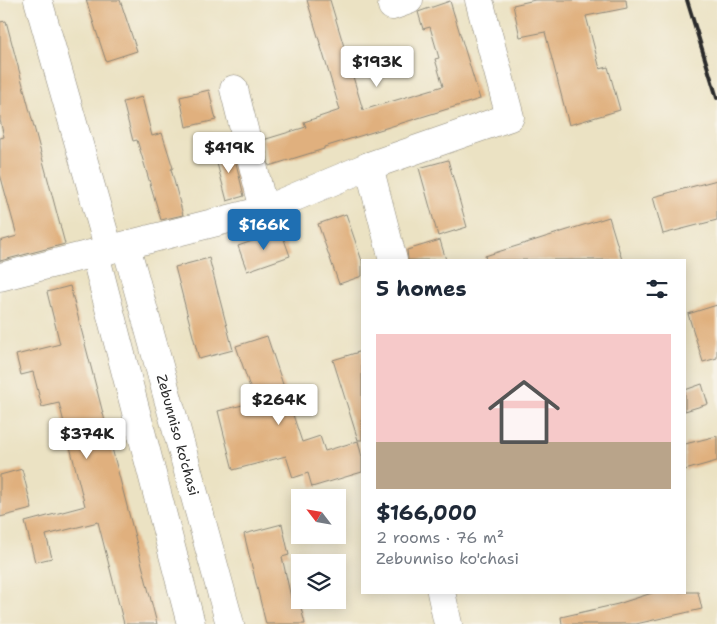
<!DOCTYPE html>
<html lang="en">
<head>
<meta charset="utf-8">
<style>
  body { margin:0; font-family:"Shantell Sans",sans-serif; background:#f2f2f3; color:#1f2937; height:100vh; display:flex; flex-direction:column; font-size:19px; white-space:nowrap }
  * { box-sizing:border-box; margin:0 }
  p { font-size:16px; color:#747a83 }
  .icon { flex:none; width:28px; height:28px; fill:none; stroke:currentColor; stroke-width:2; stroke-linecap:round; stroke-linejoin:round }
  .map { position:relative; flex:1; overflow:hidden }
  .side { position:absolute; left:361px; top:259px; width:325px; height:335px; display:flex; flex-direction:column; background:#fff; border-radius:0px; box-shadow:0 2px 12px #0003 }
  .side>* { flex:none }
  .needle { width:32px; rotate:301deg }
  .controls { position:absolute; left:291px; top:489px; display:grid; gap:10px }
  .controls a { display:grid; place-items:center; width:55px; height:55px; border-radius:0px; background:#fff; box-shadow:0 2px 12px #0003; font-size:25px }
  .price { position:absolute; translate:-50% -42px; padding:0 11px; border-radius:5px; background:#fff; color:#222; font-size:16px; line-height:32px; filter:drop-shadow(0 1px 2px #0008) }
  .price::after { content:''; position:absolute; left:50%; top:30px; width:15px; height:11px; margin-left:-8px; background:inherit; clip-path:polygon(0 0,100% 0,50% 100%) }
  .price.on { background:#1f6fb2; color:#fff }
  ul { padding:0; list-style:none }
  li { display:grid; align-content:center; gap:10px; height:265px; padding:0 15px }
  li span { display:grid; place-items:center; height:155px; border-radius:0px; color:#555 }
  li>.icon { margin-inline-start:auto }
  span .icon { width:90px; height:90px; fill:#fffc; stroke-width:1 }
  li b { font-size:21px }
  h2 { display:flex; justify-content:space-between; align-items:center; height:60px; padding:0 15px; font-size:21px }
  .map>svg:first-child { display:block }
  .building { fill:#e0b07e }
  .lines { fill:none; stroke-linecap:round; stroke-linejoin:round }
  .minor-casing { stroke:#8b8677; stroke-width:29 }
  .minor { stroke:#fff; stroke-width:28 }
  .rail { stroke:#2b2b2b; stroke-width:4 }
  .labels { text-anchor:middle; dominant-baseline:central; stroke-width:4.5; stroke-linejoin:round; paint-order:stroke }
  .street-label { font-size:14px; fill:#2b2b2b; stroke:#f7f3e8 }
</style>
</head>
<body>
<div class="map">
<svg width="717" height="624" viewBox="0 0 717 624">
  <rect width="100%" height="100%" fill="#f7f3e8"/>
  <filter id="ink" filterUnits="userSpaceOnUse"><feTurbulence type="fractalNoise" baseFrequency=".02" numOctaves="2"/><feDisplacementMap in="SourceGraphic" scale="10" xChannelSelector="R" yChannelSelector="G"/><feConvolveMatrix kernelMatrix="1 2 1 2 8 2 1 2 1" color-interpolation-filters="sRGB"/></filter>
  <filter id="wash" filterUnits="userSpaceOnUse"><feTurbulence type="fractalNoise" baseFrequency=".0096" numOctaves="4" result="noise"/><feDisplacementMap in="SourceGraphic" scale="20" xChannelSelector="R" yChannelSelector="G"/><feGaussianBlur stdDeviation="1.12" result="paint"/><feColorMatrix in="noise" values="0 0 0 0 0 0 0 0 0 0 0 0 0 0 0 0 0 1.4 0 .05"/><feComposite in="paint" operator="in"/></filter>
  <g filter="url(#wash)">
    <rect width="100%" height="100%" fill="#ebe2c3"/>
    <g id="blocks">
      <path class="building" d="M86,0h34l17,51 -31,10z
        M307,0h23l33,110 80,-24 -8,-27 4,-1 -9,-31 -7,2 -5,-17 32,-11 30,98 -156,48v2l-55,17 -6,-26 43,-13 -2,-5 36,-12z
        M535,0h91l1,8 -41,8 14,53 8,-2 12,43 -51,15 -24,-93 -25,5 -7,-32z
        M6,21l59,223 -65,17v-20l17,-5 -17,-62v-36l4,-1 -4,-17v-98z
        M209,90l7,30 -30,7 -6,-30z
        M142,97l10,39 10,-3 11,35 -2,1 12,46 -22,5 -24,-80 -4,1 -10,-39z
        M232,147l12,49 -17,5 -13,-49z
        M448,160l19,67 -29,9 -19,-68z
        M717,180v40l-54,14 -10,-37z
        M346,214l16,47v15l-23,8 -21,-60z
        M609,217l13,43h-136l-1,-4z
        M281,231l9,25 -43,15 -9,-25z
        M440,240l6,20h-38l-1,-10z
        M209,258l24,92 -34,9 -24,-92z
        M70,286l65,251 22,87h-33l-26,-102 -52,13 6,23 -17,4 -10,-40 60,-16 -26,-103 -17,4 -9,-35 -12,3 -5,-20 44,-11 -13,-52z
        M717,305v53l-14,4 -15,-48z
        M267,336l35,106 18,-6 5,15 33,-10 4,16v15l-50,15 -4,-14 -15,5 -7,-22 -53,14 -15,-59 37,-9 -19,-56z
        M362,351v89h-4l-25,-80z
        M702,384l6,20 -23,7v-21z
        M717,436v25l-32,9v-26z
        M22,469l10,40 -32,8v-42z
        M282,524l7,31 -7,2 10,45 7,-2 6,24h-39l-22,-90z
        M655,592h43l4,17 -66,15h-74l-1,-7 57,-13z"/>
    </g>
  </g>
  <g filter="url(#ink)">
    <use href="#blocks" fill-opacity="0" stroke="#8b8677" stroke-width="1"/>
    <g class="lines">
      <defs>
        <g id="minor">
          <path d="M38,0l71,250"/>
          <path d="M392,6l17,-6"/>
          <path d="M234,89l30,121"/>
          <path d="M369,166l24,94"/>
          <path id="s1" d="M126,246l104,378"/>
          <path d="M95,254l96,370"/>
          <path d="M0,277l264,-67 105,-44 141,-49 -31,-117"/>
          <path d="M441,592l7,32"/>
        </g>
      </defs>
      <use href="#minor" class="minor-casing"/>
      <use href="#minor" class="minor"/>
      <path class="rail" d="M687,0l30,98"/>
    </g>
  </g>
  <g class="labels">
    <g class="street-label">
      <text stroke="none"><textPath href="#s1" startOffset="196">Zebunniso ko'chasi</textPath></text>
    </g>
  </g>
</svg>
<div class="controls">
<a><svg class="needle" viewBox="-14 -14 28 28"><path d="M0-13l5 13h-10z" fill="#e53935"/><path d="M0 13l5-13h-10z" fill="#747a83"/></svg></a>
<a><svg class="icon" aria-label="layers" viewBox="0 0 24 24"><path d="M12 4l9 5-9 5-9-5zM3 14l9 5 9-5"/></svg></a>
</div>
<b class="price" style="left:377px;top:88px">$193K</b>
<b class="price" style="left:229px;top:174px">$419K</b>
<b class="price on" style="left:264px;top:251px">$166K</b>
<b class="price" style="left:279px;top:426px">$264K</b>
<b class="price" style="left:87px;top:460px">$374K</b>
<section class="side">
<h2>5 homes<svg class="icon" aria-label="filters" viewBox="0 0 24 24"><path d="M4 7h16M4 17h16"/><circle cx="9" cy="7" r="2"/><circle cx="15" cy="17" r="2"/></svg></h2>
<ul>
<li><span style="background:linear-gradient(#f6c9c9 70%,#b9a48a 0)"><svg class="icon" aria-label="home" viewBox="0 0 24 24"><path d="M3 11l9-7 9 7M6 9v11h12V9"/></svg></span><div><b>$166,000</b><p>2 rooms · 76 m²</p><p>Zebunniso ko'chasi</p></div></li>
</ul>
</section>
</div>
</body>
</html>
